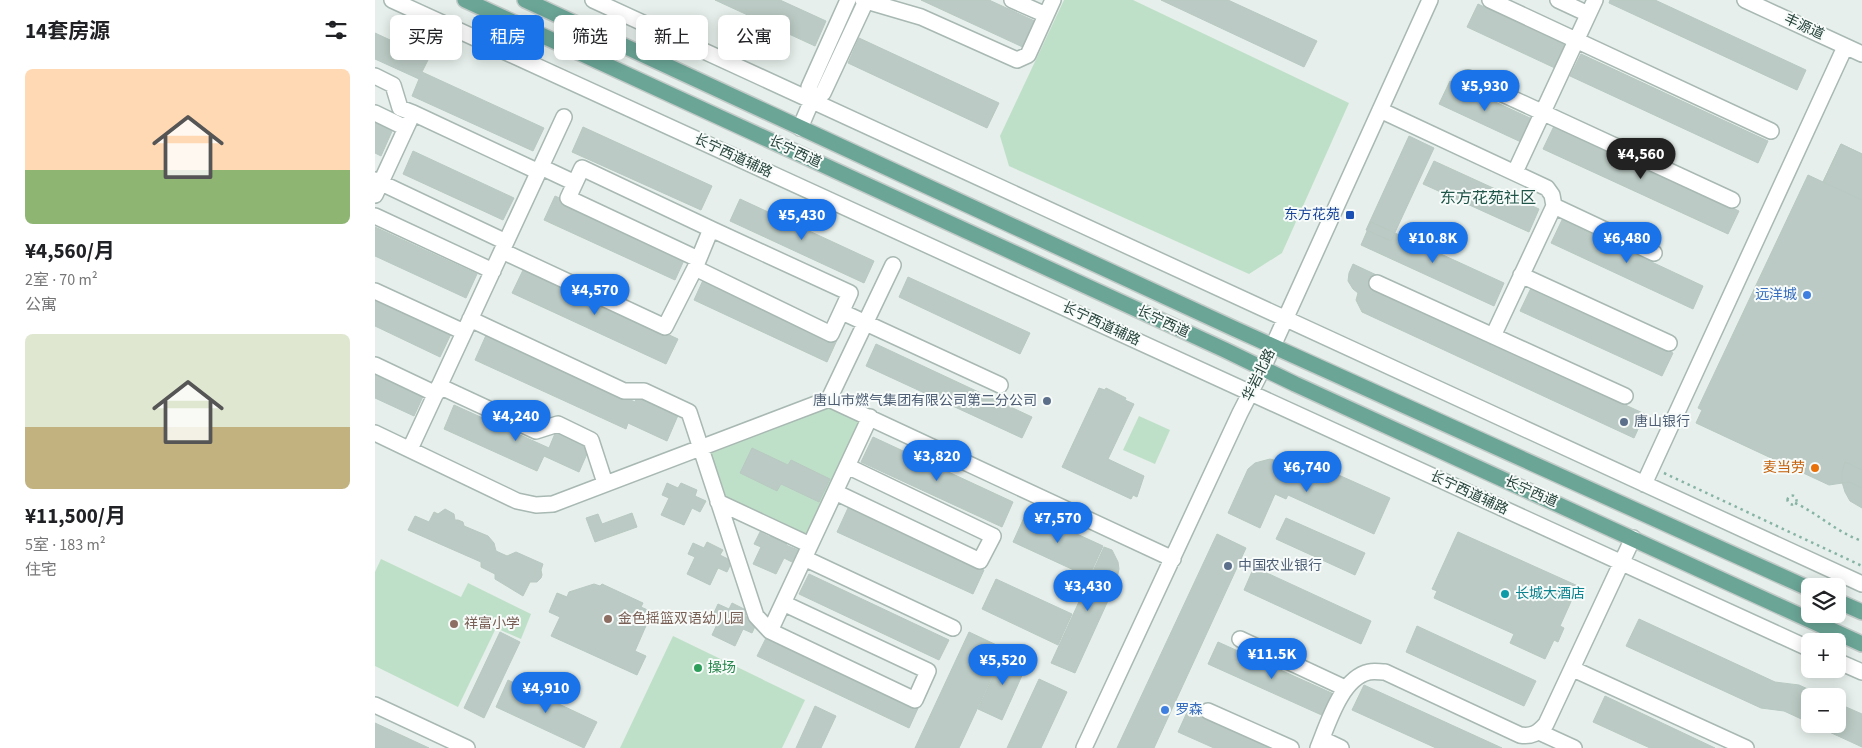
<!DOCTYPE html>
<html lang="zh">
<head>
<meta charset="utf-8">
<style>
  body { margin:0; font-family:"Source Sans 3","Noto Sans SC",sans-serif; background:#f6f6f6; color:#202124; height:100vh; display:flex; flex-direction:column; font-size:19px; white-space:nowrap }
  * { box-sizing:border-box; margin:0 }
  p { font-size:16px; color:#757577 }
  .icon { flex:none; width:28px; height:28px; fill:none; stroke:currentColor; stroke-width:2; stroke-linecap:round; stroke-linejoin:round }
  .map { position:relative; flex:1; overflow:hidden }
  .details { display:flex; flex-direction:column; background:#fff; width:375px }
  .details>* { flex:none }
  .hud { position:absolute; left:15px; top:15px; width:475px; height:45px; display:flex; gap:10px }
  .buttons { position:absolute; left:1426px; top:578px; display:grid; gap:10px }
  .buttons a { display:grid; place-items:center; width:45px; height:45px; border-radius:8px; background:#fff; box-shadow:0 2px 12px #0003; font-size:25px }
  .price { position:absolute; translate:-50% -42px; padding:0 11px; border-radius:18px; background:#1a73e8; color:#fff; font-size:16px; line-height:32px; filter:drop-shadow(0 1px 2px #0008) }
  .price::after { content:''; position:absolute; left:50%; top:30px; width:15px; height:11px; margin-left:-8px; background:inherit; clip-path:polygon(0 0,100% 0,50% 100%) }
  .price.on { background:#222; color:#fff }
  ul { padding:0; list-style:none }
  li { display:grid; align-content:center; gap:10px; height:265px; padding:0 25px }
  li span { display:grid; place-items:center; height:155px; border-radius:8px; color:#555 }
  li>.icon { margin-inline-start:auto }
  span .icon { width:90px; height:90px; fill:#fffc; stroke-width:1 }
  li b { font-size:21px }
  h2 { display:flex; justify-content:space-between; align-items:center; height:60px; padding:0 25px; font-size:21px }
  .pill { padding:0 18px; border-radius:8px; background:#fff; box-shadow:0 2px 12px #0003; font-size:18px; line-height:45px }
  .pill.on { background:#1a73e8; color:#fff }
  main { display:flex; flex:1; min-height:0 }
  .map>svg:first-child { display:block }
  .green { fill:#bfe0c8 }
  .building { fill:#bbcac4; stroke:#b8c9c2 }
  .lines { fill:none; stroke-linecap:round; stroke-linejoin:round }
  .minor-casing { stroke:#a8b8b2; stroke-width:18 }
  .major-casing { stroke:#c2cac8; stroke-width:18 }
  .path { stroke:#86b3a5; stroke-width:2.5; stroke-dasharray:2.5 4; stroke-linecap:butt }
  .minor { stroke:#fff; stroke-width:15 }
  .major { stroke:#6aa596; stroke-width:15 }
  .transit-dot { fill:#1a4fb4; stroke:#f7fbf9; stroke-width:2 }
  .shop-dot { fill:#3f7fe0; stroke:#f7fbf9; stroke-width:2 }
  .service-dot { fill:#5c6f8a; stroke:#f7fbf9; stroke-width:2 }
  .food-dot { fill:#e8710a; stroke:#f7fbf9; stroke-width:2 }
  .culture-dot { fill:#0f9aa8; stroke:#f7fbf9; stroke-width:2 }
  .education-dot { fill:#8d6e63; stroke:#f7fbf9; stroke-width:2 }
  .leisure-dot { fill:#2e9e5b; stroke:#f7fbf9; stroke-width:2 }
  .labels { text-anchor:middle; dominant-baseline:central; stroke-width:4; stroke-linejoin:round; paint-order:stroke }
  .street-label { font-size:14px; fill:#24423a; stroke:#f7fbf9 }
  .transit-label { font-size:14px; fill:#164399; stroke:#f7fbf9; text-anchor:end }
  .shop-label { font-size:14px; fill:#366cbe; stroke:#f7fbf9; text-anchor:end }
  .service-label { font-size:14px; fill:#4e5e75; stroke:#f7fbf9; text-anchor:start }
  .food-label { font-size:14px; fill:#c56008; stroke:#f7fbf9; text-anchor:end }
  .culture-label { font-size:14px; fill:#0d838f; stroke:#f7fbf9; text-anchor:start }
  .education-label { font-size:14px; fill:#785e54; stroke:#f7fbf9; text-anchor:start }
  .leisure-label { font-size:14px; fill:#27864d; stroke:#f7fbf9; text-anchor:start }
  .quarter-label { font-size:16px; fill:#1f5548; stroke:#f7fbf9 }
</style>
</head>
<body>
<main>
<section class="details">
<h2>14套房源<svg class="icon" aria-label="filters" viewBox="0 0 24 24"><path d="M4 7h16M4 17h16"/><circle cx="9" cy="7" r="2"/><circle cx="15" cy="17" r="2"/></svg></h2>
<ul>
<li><span style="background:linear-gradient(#ffd9b3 65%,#8fb573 0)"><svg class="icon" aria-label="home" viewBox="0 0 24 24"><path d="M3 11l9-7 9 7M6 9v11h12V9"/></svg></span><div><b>¥4,560/月</b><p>2室 · 70 m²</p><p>公寓</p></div></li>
<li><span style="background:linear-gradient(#dfe7d0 60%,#c2b280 0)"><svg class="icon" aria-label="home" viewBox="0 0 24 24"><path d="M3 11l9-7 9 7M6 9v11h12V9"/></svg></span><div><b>¥11,500/月</b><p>5室 · 183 m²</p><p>住宅</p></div></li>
</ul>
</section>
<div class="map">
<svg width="1487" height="748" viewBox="0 0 1487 748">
  <rect width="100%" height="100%" fill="#e6efeb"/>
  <path class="green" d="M689,0h69l216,103 -67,150 -33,21 -240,-108 -9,-30z
    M451,406l33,16 -53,114 -83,-38 -18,-47z
    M764,416l31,14 -15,34 -32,-14z
    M6,559l80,38 7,-14 63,31 -10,25 -25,-11 -38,79 -83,-41v-94z
    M298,636l132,64 -23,48h-162z"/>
  <path class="building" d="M340,0h65l46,21 -11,25z
    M546,0h68l50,23 -12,26z
    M786,0h67l89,41 -13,26z
    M1235,0h45l151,70 -9,20 -188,-87z
    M1103,4l90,42 -11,23 -90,-42z
    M0,33l54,25 -7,14 122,56 -11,23 -121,-55 7,-17 -44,-20z
    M484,38l140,65 -12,25 -139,-65z
    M1206,54l187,87 -10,22 -188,-87z
    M1075,81l82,38 -11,23 -82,-38z
    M0,121l18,8 -12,27 -6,-3z
    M1179,126l185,85 -11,23 -185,-85z
    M208,127l129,59 -11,24 -129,-58z
    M1034,136l25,12 -43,93 -25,-11z
    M1466,144l21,10v334l-13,-6 -20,3 -133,-62 6,-13 -4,-2 110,-233 15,7z
    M1466,144l21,10v46l-39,-18z
    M38,151l101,47 -11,22 -100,-46z
    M1059,161l105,48 -10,23 -106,-48z
    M180,196l131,60 -11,24 -131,-60z
    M365,199l134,62 -10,22 -134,-62z
    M1187,220l141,66 -10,23 -142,-66z
    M996,222l133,61 -10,23 -133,-61z
    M0,227l102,47 -11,24 -91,-42z
    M978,264l126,59 -6,12 172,79 -11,24 -272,-126 -6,-12 2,-7 -5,-4 -5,-8 1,-8z
    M149,268l154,71 -12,25 -154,-71z
    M533,277l122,56 -10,21 -121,-57z
    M329,278l133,62 -10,22 -133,-62z
    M1156,288l142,65 -11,23 -142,-65z
    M0,299l76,35 -11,23 -65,-31z
    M112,333l148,69 3,-7 41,18 -12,28 -39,-18 -2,6 -151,-69z
    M501,344l156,73 -10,21 -156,-72z
    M0,369l50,23 -11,24 -39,-18z
    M724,388l6,2 1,-2 20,10 -1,2 9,4 -26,55 36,17 -7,21 -4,-2 -2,4 -69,-32z
    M79,405l95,43 7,-17 34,16 -11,25 -35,-16 -7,15 -93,-42z
    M498,437l140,65 -11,25 -141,-65z
    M377,448l36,17 3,-5 39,19 -11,23 -38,-18 -4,7 -37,-18z
    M912,452l103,46 -16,36 -86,-39 -2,4 -11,-5 -15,34 -32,-15 20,-44 7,-6 15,-4 12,3z
    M1470,462l17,8v38l-12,-7 -5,-9 -3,-10v-10z
    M292,483l11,5 3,-5 16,7 -2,6 11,5 -6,11 -8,-4 -8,17 -23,-10 8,-17 -7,-3z
    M473,508l136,62 -11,24 -136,-62z
    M70,509l9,5 1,6h3l5,2 1,4 24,10 6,7 2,8 11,5 9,-4 27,12 -2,6 1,5 -1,3 -4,4h-7l-7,14 -28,-17v-5l-14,-7v-5l-73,-32 7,-14 14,6 5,-10 4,2z
    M652,511l76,35 -14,31 -76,-35z
    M257,513l5,14 -42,15 -9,-24 12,-4 4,10z
    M911,518l79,35 -10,22 -79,-36z
    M385,532l10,5 3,-5 16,8 -3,5 12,5 -6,12 -8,-4 -8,16 -23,-10 8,-17 -7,-3z
    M1083,532l120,54 -18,40 4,2 -6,14 -4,-2 -9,19 -35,-16 4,-9 -80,-36 3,-7 -5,-2z
    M842,534l29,14 -92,200h-37z
    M332,542l16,8 -3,5 12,6 -5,11 -9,-4 -8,17 -23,-11 8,-17 -7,-3 5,-11 11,5z
    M729,547l8,3 6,12 1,7 -3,14 -41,90 -24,-10z
    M879,567l117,54 -10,23 -117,-54z
    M434,574l140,66 -10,20 -140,-66z
    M621,579l76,35 -14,31 -76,-36z
    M219,584l6,2 2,-2 41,19 -2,4 11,5 -17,39 11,5 -9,19 -86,-39 9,-19 -11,-5 8,-19 10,4 2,-5z
    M357,603l16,8 -3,5 12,6 -5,11 -9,-4 -8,17 -23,-11 8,-17 -7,-3 5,-11 11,5z
    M1264,619l136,63 24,3 24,11h-13v27l-26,-12 -23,-3 -135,-62z
    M1042,626l119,55 -12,25 -118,-54z
    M125,632l20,10 -36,76 -20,-10z
    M594,632l36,17 -46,99h-44z
    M393,634l151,72 -10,22 -152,-72z
    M843,642l118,53 -10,22 -118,-53z
    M630,651l23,11 -26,58 -24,-11z
    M664,679l28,13 -26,56h-34z
    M133,680l89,42 -13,26 -88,-41z
    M989,685l138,63h-66l-84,-38z
    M1230,696l110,52h-65l-57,-26z
    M1462,703l25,11v33l-50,-23h25z
    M440,706l21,10 -15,32h-25z
    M813,710l84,38h-58l-36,-16z
    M0,723l54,25h-54z"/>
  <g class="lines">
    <defs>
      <path id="minor" d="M17,0l1418,649
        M218,0l1269,584
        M488,0l58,17 96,43 11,-5 25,-55
        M637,0l34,15
        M1115,0l281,131
        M1183,0l30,14
        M1370,0l117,54
        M0,76l18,9 7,23 13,5
        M1093,78l264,122
        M437,100l-3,-13 39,-87
        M1005,110l167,78 5,7 2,11 -61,130
        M0,113l31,15
        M425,128l12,-28 11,-7 43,-92
        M166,167l34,16
        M1140,172l80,-172
        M0,180l131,62
        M0,195l38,-82 126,59
        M1179,206l100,47
        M0,216l118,55
        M127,251l163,76 30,-59 16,-39 139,64 -19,41 -136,-66
        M323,259l-130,-61 14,-30 129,61
        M1146,275l148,68
        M1002,283l248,113
        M0,291l89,41
        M467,312l158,73
        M95,319l154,72h20l45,21 67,204 14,15 145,69 13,-29 -145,-68
        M0,365l61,29
        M64,386l97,45 22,-7 33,16 14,43
        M454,399l344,160
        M0,433l142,68 19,4 17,-1 276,-105 64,-134
        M35,449l154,-332
        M1269,484l201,-437
        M460,492l145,69 13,-25 -146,-70
        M343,502l92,43
        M429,558l149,70
        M395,631l100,-214
        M865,639l105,49
        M1462,661l25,11
        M1198,669l173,79
        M0,705l92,43
        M833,711l83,37
        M1164,732l35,16
        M947,739l19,9
        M709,748l156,-335 23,-45 167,-368
        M943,748c10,-24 23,-70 51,-76 5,-1 11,0 16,0l135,63c12,2 18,-2 26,-11l87,-186"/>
      <path id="major" d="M90,0l760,350 70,34 567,260
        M150,0l710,329 575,260
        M1462,601l25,11"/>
    </defs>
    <use href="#minor" class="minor-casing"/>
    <use href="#major" class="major-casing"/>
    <path class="path" d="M1289,473l198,93
      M1412.5 500a4.5 4.5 0 1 1 9 0a4.5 4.5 0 1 1-9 0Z
      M1420,503c24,11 41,29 67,38"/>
    <use href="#minor" class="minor"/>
    <use href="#major" class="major"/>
  </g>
  <rect class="transit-dot" x="970" y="210" width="10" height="10" rx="2.5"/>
  <g class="shop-dot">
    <circle cx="1432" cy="295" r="5"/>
    <circle cx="790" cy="710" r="5"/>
  </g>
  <g class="service-dot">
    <circle cx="672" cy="401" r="5"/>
    <circle cx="1249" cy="422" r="5"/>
    <circle cx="853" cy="566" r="5"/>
  </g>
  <circle class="food-dot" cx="1440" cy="468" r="5"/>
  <circle class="culture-dot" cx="1130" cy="594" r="5"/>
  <g class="education-dot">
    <circle cx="233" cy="619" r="5"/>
    <circle cx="79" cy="624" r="5"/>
  </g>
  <circle class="leisure-dot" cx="323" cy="668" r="5"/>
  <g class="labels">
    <g class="street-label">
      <text transform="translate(1429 27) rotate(25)">丰源道</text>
      <text transform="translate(420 152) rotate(25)">长宁西道</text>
      <text transform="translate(358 156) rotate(25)">长宁西道辅路</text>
      <text transform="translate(788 322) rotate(25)">长宁西道</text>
      <text transform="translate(726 324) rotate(25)">长宁西道辅路</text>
      <text transform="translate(884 375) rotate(-64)">华岩北路</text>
      <text transform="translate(1156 492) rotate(24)">长宁西道</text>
      <text transform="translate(1094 493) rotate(25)">长宁西道辅路</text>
    </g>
    <g class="transit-label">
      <text x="965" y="215">东方花苑</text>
    </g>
    <g class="shop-label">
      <text x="1422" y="295">远洋城</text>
      <text x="800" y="710" text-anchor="start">罗森</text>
    </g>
    <g class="service-label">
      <text x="662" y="401" text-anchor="end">唐山市燃气集团有限公司第二分公司</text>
      <text x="1259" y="422">唐山银行</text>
      <text x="863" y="566">中国农业银行</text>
    </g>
    <g class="food-label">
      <text x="1430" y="468">麦当劳</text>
    </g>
    <g class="culture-label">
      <text x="1140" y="594">长城大酒店</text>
    </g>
    <g class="education-label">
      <text x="243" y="619">金色摇篮双语幼儿园</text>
      <text x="89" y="624">祥富小学</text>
    </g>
    <g class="leisure-label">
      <text x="333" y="668">操场</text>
    </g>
    <g class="quarter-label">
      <text x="1113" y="198">东方花苑社区</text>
    </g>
  </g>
</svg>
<div class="buttons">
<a><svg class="icon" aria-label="layers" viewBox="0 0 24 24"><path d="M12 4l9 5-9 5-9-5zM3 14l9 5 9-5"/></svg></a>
<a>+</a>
<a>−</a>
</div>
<b class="price" style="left:1110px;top:112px">¥5,930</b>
<b class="price on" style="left:1266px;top:180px">¥4,560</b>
<b class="price" style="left:427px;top:241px">¥5,430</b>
<b class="price" style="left:1058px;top:264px">¥10.8K</b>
<b class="price" style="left:1252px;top:264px">¥6,480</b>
<b class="price" style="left:220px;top:316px">¥4,570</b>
<b class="price" style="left:141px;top:442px">¥4,240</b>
<b class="price" style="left:562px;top:482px">¥3,820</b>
<b class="price" style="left:932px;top:493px">¥6,740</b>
<b class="price" style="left:683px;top:544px">¥7,570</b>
<b class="price" style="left:713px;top:612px">¥3,430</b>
<b class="price" style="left:897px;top:680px">¥11.5K</b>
<b class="price" style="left:628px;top:686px">¥5,520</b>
<b class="price" style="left:171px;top:714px">¥4,910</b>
<div class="hud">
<a class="pill">买房</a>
<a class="pill on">租房</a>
<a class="pill">筛选</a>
<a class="pill">新上</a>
<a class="pill">公寓</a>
</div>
</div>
</main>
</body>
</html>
